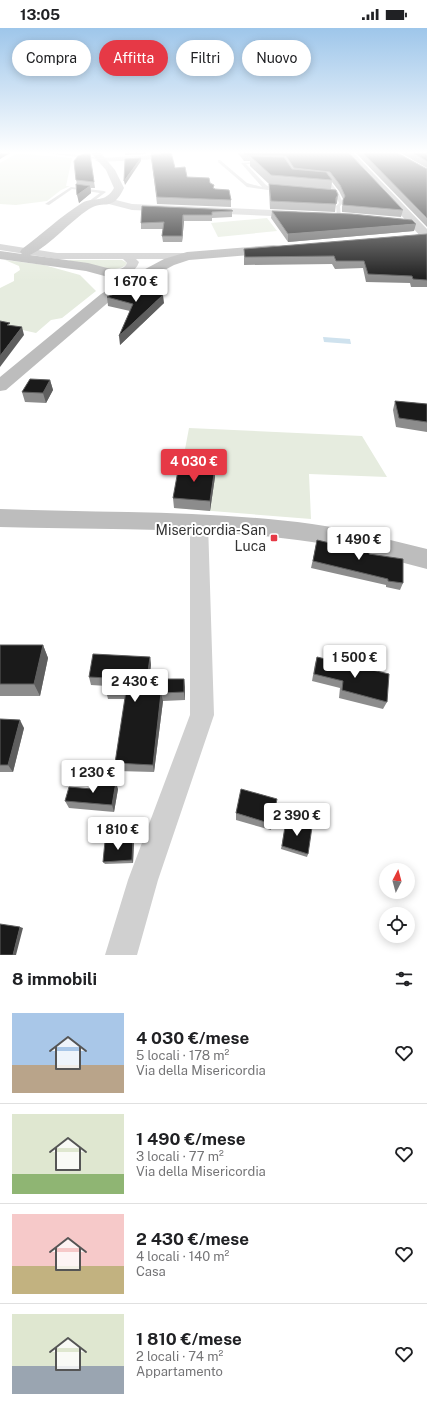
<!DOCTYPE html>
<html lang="it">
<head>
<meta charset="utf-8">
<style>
  body { margin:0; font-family:"Public Sans",sans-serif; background:#f6f6f6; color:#202124; height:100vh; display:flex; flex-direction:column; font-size:15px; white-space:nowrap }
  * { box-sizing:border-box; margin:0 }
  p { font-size:13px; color:#757577 }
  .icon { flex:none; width:22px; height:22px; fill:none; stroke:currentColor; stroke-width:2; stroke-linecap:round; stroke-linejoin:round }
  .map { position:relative; height:927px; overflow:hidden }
  .sheet { display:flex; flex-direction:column; background:#fff; flex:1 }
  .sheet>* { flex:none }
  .banner { position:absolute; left:12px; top:12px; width:403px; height:36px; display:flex; gap:8px }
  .needle { width:26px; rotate:6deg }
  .controls { position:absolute; left:379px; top:835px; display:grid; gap:8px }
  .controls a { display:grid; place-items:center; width:36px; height:36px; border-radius:50%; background:#fff; box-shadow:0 2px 10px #0003; font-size:20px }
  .price { position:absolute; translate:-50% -34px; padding:0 9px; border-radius:4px; background:#fff; color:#222; font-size:13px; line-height:26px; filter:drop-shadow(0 1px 2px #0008) }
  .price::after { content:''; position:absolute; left:50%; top:24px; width:12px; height:9px; margin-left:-6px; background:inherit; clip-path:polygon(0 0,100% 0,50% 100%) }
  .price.on { background:#e63946; color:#fff }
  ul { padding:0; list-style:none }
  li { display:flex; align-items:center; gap:12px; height:100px; padding:0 12px }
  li+li { border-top:1px solid #e0e0e0 }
  li span { display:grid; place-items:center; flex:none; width:112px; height:80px; border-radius:0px; color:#555 }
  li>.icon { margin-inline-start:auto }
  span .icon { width:48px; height:48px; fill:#fffc; stroke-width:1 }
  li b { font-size:17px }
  h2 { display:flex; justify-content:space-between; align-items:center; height:48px; padding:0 12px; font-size:17px }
  .chip { padding:0 14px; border-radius:18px; background:#fff; box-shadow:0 2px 10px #0003; font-size:14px; line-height:36px }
  .chip.on { background:#e63946; color:#fff }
  .status { display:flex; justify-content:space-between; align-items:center; height:28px; padding:0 20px; background:#fff; direction:ltr }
  .status svg { height:11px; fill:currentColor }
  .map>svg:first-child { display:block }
  .green { fill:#e6ecdf }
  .water { fill:#cfe2ee }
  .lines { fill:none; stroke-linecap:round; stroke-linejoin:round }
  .lane { fill:#d0d0d0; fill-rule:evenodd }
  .street { fill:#d0d0d0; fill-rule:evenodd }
  .secondary { fill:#bdbdbd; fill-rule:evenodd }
  .wall { fill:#8c8c8c }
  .shaded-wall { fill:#5f5f5f }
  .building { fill:#1a1a1a; stroke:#5f5f5f }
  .poi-dot { fill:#e63946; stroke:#fff; stroke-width:1.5 }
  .labels { text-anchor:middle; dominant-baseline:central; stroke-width:4; stroke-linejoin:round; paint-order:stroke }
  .poi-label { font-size:14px; fill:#333; stroke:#fff; text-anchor:end }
</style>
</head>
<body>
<div class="status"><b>13:05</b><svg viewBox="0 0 49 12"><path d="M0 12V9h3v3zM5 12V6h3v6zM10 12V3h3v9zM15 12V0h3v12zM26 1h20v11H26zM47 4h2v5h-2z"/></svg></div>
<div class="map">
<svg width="427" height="927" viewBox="0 0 427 927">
  <rect width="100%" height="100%" fill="#fff"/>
  <path class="green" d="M19,124h8l-2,2 47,4 -6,28h4l-9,4 -14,11 -31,4 -16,-1v-41z
    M267,190l10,13 -59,6 -7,-14z
    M5,232l39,5 36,10 16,16 -34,27 -11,2 -15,13 -36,-8v-37l14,-7v-7l6,-4 -1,-4z
    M70,232h52l5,3c-7,13 -46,0 -58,-2z
    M189,400l173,8 25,41 -78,-3 2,45 -137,-11z"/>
  <path class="water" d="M323,309l27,2 1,5 -27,-2z"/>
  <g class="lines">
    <path class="lane" d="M36,124h16l47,6 -2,1z
      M218,132h2l27,23 15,4 -21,-24 20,-1 -1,2h-14l20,21 7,4 -5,1 -21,-3 -29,-25z
      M320,151h8l10,13 5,11 -3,3 1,12 -4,-1 -1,-11 3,-3 -5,-11 -9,-11h-5z
      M71,159l33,4 2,1 -19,14 -2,-2 15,-11 -28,-4 -23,16 -4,-1z"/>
    <path class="street" d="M157,127h3v4l-61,3 -4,-2 4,-2z
      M108,170l24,6 164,7 5,3 -5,3 -164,-7 -27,-7 -2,-2z
      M0,216l57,9h130l5,3 -5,3h-51l3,3c-4,14 -23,16 -35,13l-2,-2 2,-2c8,-2 19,1 23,-8l-4,-4h-66l-57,-9z
      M199,488l7,2 2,5 6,192 -56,165 -21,75h-32l23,-75 62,-165v-192l2,-5z"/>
    <path class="secondary" d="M90,124h10l15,18 9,18c-12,25 -19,11 -35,21 -20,13 -37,35 -59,46l58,8 46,12 30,-16 23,-7 87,-7 5,1 2,3 -2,3 -5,1 -85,7 -15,5 -26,14 2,2 -2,3h-10l-27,16 -105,90 -6,1v-14l101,-83 22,-13 -37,-10 -86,-12v-8l22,3 -2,-2 2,-3c19,-14 39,-33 60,-46 12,-7 23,1 32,-15l-8,-18z
      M343,124h10l74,77v11l-4,-1z
      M0,481c104,4 208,1 312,15 39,5 77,16 115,25v20c-38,-10 -76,-21 -115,-27 -103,-15 -208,-12 -312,-15z"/>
  </g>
  <path class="wall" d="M125,124h23l-2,2 -21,1z
    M151,124h20l4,16 12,9 23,6 4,5 17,12v7l-74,-3 -6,-49 10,-1h-10z
    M237,124h111l55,58 -2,7 -59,-5v-5l1,-8 -4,-8 -7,-9 -1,7 6,14 -1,1 -1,8 -65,-3 -1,-18v-7l-19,-18v-5h-6z
    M355,124h41l31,17v58z
    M399,124h28v16z
    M90,126l5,34h-4v5l-12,10 -5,-42z
    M142,178l90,4v7l-20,1v3h-28l-2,21h-19l-1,-6 1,-7h-22v-6z
    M272,183l142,20 -126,11 -17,-24z
    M427,206v53h-16l-1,-4 -44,-1 -3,-14 -28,1 -3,-5 -88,1v-16z
    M107,269l57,6 -44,42 10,-34 -22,-5z
    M50,352l3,10 -7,13 -21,-1 -3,-10z
    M395,373l32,3v28l-31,-5 -3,-17z
    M215,439v10l-5,34 -36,-3 -1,-10z
    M317,512l52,14 34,29 -3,7 -14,-3v-2l-75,-17z
    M0,617h43l5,13 -8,38h-40z
    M150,629l1,8 -2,14 36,8v13l-22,1 -9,71 -37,-1 -2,-8 10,-64h-17l-2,-8 1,-5 -16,-1 -2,-8z
    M317,629l70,45 -4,7 -44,-11 1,-10 -28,-7 3,-17z
    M0,691l24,9 -11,44h-13z
    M92,761h26l-4,23 -45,-4 -4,-7z
    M236,785l36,11 -1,6 -35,-10z
    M286,792l22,34 -1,3 -26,-8z
    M133,811l1,3 -1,21 -28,1 -2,-2z"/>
  <path class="shaded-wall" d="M0,124h12l-12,7z
    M141,130v3l-16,24 -1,-4z
    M90,158l1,7 -12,10 -2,-8z
    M338,167l-1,8 -1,1v-6z
    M183,187l1,6 -2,21v-6z
    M416,196l-2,7 -126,11v-8z
    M163,267l1,8 -44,42 -1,-9z
    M22,299l2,8 -24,32v-11z
    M50,352l3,10 -7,13 -3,-10z
    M215,439v10l-5,34v-10z
    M43,617l5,13 -8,38 -6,-12z
    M150,629l1,8 -3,23 -1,-9z
    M184,651l1,8v13l-1,-8z
    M161,665l2,8 -9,71 -1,-7z
    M20,692l4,8 -11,44 -5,-7z
    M116,754l2,7 -4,23 -2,-7z
    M133,811l1,3 -1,21 -1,-3z
    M20,899l3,1 -7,27h-3z"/>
  <path class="building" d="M161,124h10l4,16 10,-1 2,10 22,1 1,5 4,2 -1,3 2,1 14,1 2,10 -74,-3 -6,-42 10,-1z
    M242,124h106l55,58 -60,-5v-5l2,-4 -5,-11 -10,-13 -36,-4 -8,-12 -41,-1z
    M362,124h34l31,17v49z
    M411,124h16v9z
    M84,126h6l4,28 -18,-2 -2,-19 4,-5z
    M250,128l34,1 8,12 34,3 6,8 -61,-5z
    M141,130l-17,23 1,-22z
    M76,156l14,2 -13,9z
    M269,156l67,6 2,5 -2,3v6l-65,-3z
    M142,178l90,4 1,1 -21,1v3h-29l-1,21h-20l2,-14 -23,1z
    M272,183l80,3 60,6 4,4 -128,10z
    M427,206v46l-14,-1 -1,-3 -44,-2 -4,-13h-28l-2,-5 -89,1 -1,-8z
    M128,260l35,7 -44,41 14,-32 -26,-7z
    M0,293l10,2 -3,2 15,2 -22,29z
    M30,351l20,1 -7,13 -21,-1z
    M395,373l32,3v18l-28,-4z
    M179,437l36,2 -5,34 -37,-3z
    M317,512l52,12v2l34,5v24l-15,-2v-2l-75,-18z
    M0,617h43l-9,39h-34z
    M93,626l57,3 -3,22h37v13l-23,1 -8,72 -38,-2 11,-72h-20l2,-13 -19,-1z
    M317,629l72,17 -2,28 -45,-12 1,-9 -29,-7z
    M0,691l20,1 -12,45h-8z
    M93,753l23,1 -4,23 -47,-4 4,-14 23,2z
    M241,761l36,10 -5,25 -36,-11z
    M286,792l26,7 -4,27 -26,-8z
    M133,811l-1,21 -29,2 2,-21z
    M0,896l20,3 -7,28h-13z"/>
  <linearGradient id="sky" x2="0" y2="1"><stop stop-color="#9ec6ea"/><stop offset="0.49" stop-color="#fff"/><stop offset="1" stop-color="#fff" stop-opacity="0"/></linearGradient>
  <rect width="427" height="254" fill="url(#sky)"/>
  <rect class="poi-dot" x="270" y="506" width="8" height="8" rx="2"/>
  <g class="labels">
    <g class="poi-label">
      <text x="266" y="502">Misericordia-San<tspan x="266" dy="16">Luca</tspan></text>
    </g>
  </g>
</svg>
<div class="controls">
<a><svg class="needle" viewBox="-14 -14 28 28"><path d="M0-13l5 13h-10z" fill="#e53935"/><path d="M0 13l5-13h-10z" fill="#757577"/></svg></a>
<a><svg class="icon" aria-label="locate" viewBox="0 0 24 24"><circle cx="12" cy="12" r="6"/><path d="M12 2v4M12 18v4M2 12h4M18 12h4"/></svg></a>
</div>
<b class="price" style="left:136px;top:275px">1 670 €</b>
<b class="price on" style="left:194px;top:455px">4 030 €</b>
<b class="price" style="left:359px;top:533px">1 490 €</b>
<b class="price" style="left:355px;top:651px">1 500 €</b>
<b class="price" style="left:135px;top:675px">2 430 €</b>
<b class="price" style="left:93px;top:766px">1 230 €</b>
<b class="price" style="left:297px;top:809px">2 390 €</b>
<b class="price" style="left:118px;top:823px">1 810 €</b>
<div class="banner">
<a class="chip">Compra</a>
<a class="chip on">Affitta</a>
<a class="chip">Filtri</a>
<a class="chip">Nuovo</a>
</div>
</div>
<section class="sheet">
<h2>8 immobili<svg class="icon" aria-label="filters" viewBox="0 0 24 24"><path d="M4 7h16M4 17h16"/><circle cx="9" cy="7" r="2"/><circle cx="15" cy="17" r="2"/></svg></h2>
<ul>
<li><span style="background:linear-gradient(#a9c7e8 65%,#b9a48a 0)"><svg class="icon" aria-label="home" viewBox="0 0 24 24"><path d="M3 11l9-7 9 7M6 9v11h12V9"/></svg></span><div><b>4 030 €/mese</b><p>5 locali · 178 m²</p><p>Via della Misericordia</p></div><svg class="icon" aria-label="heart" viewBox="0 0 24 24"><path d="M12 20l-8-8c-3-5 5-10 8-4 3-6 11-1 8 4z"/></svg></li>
<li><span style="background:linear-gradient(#dfe7d0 75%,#8fb573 0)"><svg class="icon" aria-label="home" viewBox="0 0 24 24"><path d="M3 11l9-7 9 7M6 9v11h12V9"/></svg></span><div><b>1 490 €/mese</b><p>3 locali · 77 m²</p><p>Via della Misericordia</p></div><svg class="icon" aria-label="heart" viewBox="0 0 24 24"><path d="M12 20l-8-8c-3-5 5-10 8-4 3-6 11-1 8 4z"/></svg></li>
<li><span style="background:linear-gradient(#f6c9c9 65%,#c2b280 0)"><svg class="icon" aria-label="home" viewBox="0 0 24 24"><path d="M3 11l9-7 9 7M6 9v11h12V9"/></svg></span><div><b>2 430 €/mese</b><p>4 locali · 140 m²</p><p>Casa</p></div><svg class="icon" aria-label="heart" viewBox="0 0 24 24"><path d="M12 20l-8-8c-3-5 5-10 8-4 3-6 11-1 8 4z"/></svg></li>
<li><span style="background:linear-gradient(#dfe7d0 65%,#9aa5b1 0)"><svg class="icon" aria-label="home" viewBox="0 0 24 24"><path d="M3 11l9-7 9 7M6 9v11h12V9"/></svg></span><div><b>1 810 €/mese</b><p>2 locali · 74 m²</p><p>Appartamento</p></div><svg class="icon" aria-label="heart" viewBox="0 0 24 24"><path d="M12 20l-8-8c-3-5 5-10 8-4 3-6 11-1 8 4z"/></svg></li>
</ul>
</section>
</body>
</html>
